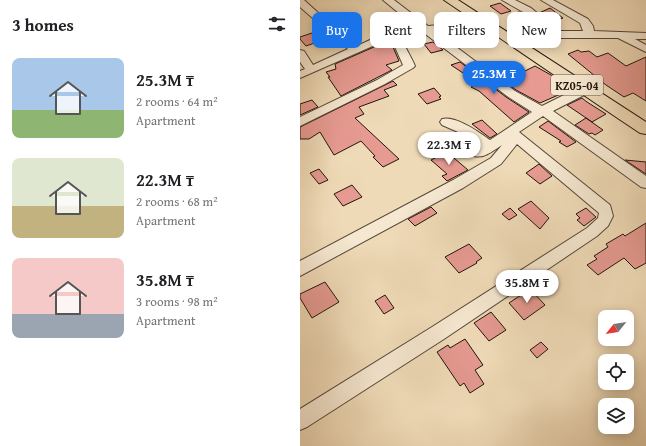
<!DOCTYPE html>
<html lang="en">
<head>
<meta charset="utf-8">
<style>
  body { margin:0; font-family:"Gentium Book Plus",serif; background:#f2f2f2; color:#202124; height:100vh; display:flex; flex-direction:column; font-size:15px; white-space:nowrap }
  * { box-sizing:border-box; margin:0 }
  p { font-size:13px; color:#757577 }
  .icon { flex:none; width:22px; height:22px; fill:none; stroke:currentColor; stroke-width:2; stroke-linecap:round; stroke-linejoin:round }
  .map { position:relative; flex:1; overflow:hidden }
  .side { display:flex; flex-direction:column; background:#fff; width:300px }
  .side>* { flex:none }
  .banner { position:absolute; left:12px; top:12px; width:274px; height:36px; display:flex; gap:8px }
  .needle { width:26px; rotate:240deg }
  .controls { position:absolute; left:298px; top:310px; display:grid; gap:8px }
  .controls a { display:grid; place-items:center; width:36px; height:36px; border-radius:8px; background:#fff; box-shadow:0 2px 10px #0003; font-size:20px }
  .price { position:absolute; translate:-50% -34px; padding:0 9px; border-radius:14px; background:#fff; color:#222; font-size:13px; line-height:26px; filter:drop-shadow(0 1px 2px #0008) }
  .price::after { content:''; position:absolute; left:50%; top:24px; width:12px; height:9px; margin-left:-6px; background:inherit; clip-path:polygon(0 0,100% 0,50% 100%) }
  .price.current { background:#1a73e8; color:#fff }
  ul { padding:0; list-style:none }
  li { display:flex; align-items:center; gap:12px; height:100px; padding:0 12px }
  li span { display:grid; place-items:center; flex:none; width:112px; height:80px; border-radius:8px; color:#555 }
  li>.icon { margin-inline-start:auto }
  span .icon { width:48px; height:48px; fill:#fffc; stroke-width:1 }
  li b { font-size:17px }
  h2 { display:flex; justify-content:space-between; align-items:center; height:48px; padding:0 12px; font-size:17px }
  .pill { padding:0 14px; border-radius:8px; background:#fff; box-shadow:0 2px 10px #0003; font-size:14px; line-height:36px }
  .pill.current { background:#1a73e8; color:#fff }
  main { display:flex; flex:1; min-height:0 }
  .map>svg:first-child { display:block }
  .building { fill:#e69a91; stroke:#20150c }
  .lines { fill:none; stroke-linecap:round; stroke-linejoin:round }
  .minor-casing { stroke:#544637; stroke-width:2 }
  .major-casing { stroke:#20150c; stroke-width:2 }
  .minor { fill:#f5e7d0; fill-rule:evenodd }
  .major { fill:#efdab7; fill-rule:evenodd }
  .labels { text-anchor:middle; dominant-baseline:central; stroke-width:3.5; stroke-linejoin:round; paint-order:stroke }
  .shield { fill:#f5e7d0; stroke:#605447; stroke-width:1 }
  .shield-label { font-size:12px; font-weight:bold; fill:#20150c }
</style>
</head>
<body>
<main>
<section class="side">
<h2>3 homes<svg class="icon" aria-label="filters" viewBox="0 0 24 24"><path d="M4 7h16M4 17h16"/><circle cx="9" cy="7" r="2"/><circle cx="15" cy="17" r="2"/></svg></h2>
<ul>
<li><span style="background:linear-gradient(#a9c7e8 65%,#8fb573 0)"><svg class="icon" aria-label="home" viewBox="0 0 24 24"><path d="M3 11l9-7 9 7M6 9v11h12V9"/></svg></span><div><b>25.3M ₸</b><p>2 rooms · 64 m²</p><p>Apartment</p></div></li>
<li><span style="background:linear-gradient(#dfe7d0 60%,#c2b280 0)"><svg class="icon" aria-label="home" viewBox="0 0 24 24"><path d="M3 11l9-7 9 7M6 9v11h12V9"/></svg></span><div><b>22.3M ₸</b><p>2 rooms · 68 m²</p><p>Apartment</p></div></li>
<li><span style="background:linear-gradient(#f6c9c9 70%,#9aa5b1 0)"><svg class="icon" aria-label="home" viewBox="0 0 24 24"><path d="M3 11l9-7 9 7M6 9v11h12V9"/></svg></span><div><b>35.8M ₸</b><p>3 rooms · 98 m²</p><p>Apartment</p></div></li>
</ul>
</section>
<div class="map">
<svg width="346" height="446" viewBox="0 0 346 446">
  <rect width="100%" height="100%" fill="#efdab7"/>
  <filter id="stains"><feTurbulence type="fractalNoise" baseFrequency=".005" numOctaves="4"/><feColorMatrix values="0 0 0 0 .2 0 0 0 0 .09 0 0 0 0 .02 0 0 0 .5 -.17"/></filter>
  <radialGradient id="worn" r=".72"><stop offset=".6" stop-color="#630" stop-opacity="0"/><stop offset="1" stop-color="#630" stop-opacity=".3"/></radialGradient>
  <path class="building" d="M200,3l11,8 -10,3 -11,-8z
    M250,8l13,10 -13,4 -11,-9z
    M219,12l3,1 20,17 -6,2 -13,-12 -6,2 -8,-7z
    M15,32l8,8 -17,6 -6,-7v-2z
    M90,40l9,21 -13,4 6,5 -51,26 -13,-19h2l-4,-5 10,-3 -1,-5z
    M133,42l10,8 -12,3 -7,-9z
    M278,50l3,2 8,-1 8,6 11,-4 18,13 20,-9v44l-13,-8 -9,4 -18,-12 -38,-31z
    M160,62l46,35 23,15 -15,10 -35,-31 -8,-4 7,-4 -27,-18z
    M235,66l23,13 14,10 -32,14 -24,-13 -21,-16 7,-3 7,6 5,-2 1,1z
    M93,81l4,4 -13,5 5,6 -30,11 5,7 -9,4 44,41 -16,8 -10,-10 2,-1 -14,-15 -27,14 -14,-23 -11,7h-9v-12z
    M134,88l7,8 -2,1 2,2 -14,5 -9,-10z
    M282,98l5,4 19,12 -14,8 -25,-17z
    M12,100l6,7 -18,8v-11z
    M286,118l17,12 -8,5 -3,-2 -3,1 -14,-9z
    M182,120l15,14 -7,4 -18,-14z
    M248,121l28,21 -9,5 -8,-5 2,-1 -22,-14z
    M147,152l21,18 -21,11 -5,-5 5,-2 -16,-14z
    M325,160l21,2v12z
    M239,164l13,12 -12,8 -14,-11z
    M19,169l9,11 -9,4 -9,-11z
    M52,185l10,12 -19,9 -9,-12z
    M231,201l18,17 -9,11 -22,-20z
    M131,207l6,6 -22,13 -7,-7z
    M210,208l7,7 -8,5 -7,-6z
    M286,208l10,9 -12,9 -7,-6 3,-2 -4,-4z
    M346,223v40l-11,6 -11,-11 -26,17 -11,-10 10,-6 -3,-3 14,-9 -2,-3 17,-10 2,2z
    M169,244l13,14 -6,4 1,1 -18,10 -14,-16z
    M25,282l14,20 -27,16 -12,-20v-4z
    M230,289l15,16 -21,15 -15,-17z
    M85,295l9,13 -10,6 -9,-13z
    M191,312l15,18 -17,11 -15,-18z
    M165,339l18,26 -8,5 9,14 -14,9 -6,-10 -4,3 -23,-34 11,-7 2,3z
    M241,342l7,7 -11,9 -7,-8z"/>
  <g class="lines">
    <defs>
      <path id="minor" d="M0,0h4l44,40 9,6 26,-12 34,-6 -34,-28h11l34,26 35,-3 10,-9h8l1,2c-13,17 -28,14 -47,15l80,60 27,15 38,-19h8l2,3 -2,3 -35,18 93,65v12l-5,-1 -98,-71 -24,16 91,73 3,11 -5,10 -11,10 -153,103 -137,88 -7,3v-21l132,-82 155,-99 11,-10 1,-5 -82,-69 -16,20 -38,24 -163,88v-15l153,-81 38,-22 11,-13c-8,5 -18,14 -28,11l-2,-3 8,-7 -15,-11 -23,-10 -2,-3 2,-3c13,-4 37,13 48,21l42,-28 -25,-16 -83,-63 -22,4c2,10 9,19 13,29l-2,2 -28,16 -85,42v-9l77,-37 26,-15 -12,-27 -91,40v-7l5,-2 -5,-7v-12l4,1 9,14 35,-16 -48,-42z
        M202,0h13l16,8 28,23h24l-3,-8 -39,-23h12l35,19 5,7 1,5 52,2v6h-11l11,6v7l-28,-14h-58l-55,3 -1,-2 1,-2 4,-1 38,-4 -24,-20z"/>
      <path id="major" d="M144,0h14l188,122v12l-6,-1 -24,-16z"/>
    </defs>
    <use href="#minor" class="minor-casing"/>
    <use href="#major" class="major-casing"/>
    <use href="#minor" class="minor"/>
    <use href="#major" class="major"/>
  </g>
  <g class="labels">
    <rect class="shield" x="251" y="75" width="52" height="20" rx="3"/>
    <g class="shield-label">
      <text x="277" y="85">KZ05-04</text>
    </g>
  </g>
  <rect width="100%" height="100%" filter="url(#stains)"/>
  <rect width="100%" height="100%" fill="url(#worn)"/>
</svg>
<div class="controls">
<a><svg class="needle" viewBox="-14 -14 28 28"><path d="M0-13l5 13h-10z" fill="#e53935"/><path d="M0 13l5-13h-10z" fill="#757577"/></svg></a>
<a><svg class="icon" aria-label="locate" viewBox="0 0 24 24"><circle cx="12" cy="12" r="6"/><path d="M12 2v4M12 18v4M2 12h4M18 12h4"/></svg></a>
<a><svg class="icon" aria-label="layers" viewBox="0 0 24 24"><path d="M12 4l9 5-9 5-9-5zM3 14l9 5 9-5"/></svg></a>
</div>
<b class="price current" style="left:194px;top:95px">25.3M ₸</b>
<b class="price" style="left:149px;top:166px">22.3M ₸</b>
<b class="price" style="left:227px;top:304px">35.8M ₸</b>
<div class="banner">
<a class="pill current">Buy</a>
<a class="pill">Rent</a>
<a class="pill">Filters</a>
<a class="pill">New</a>
</div>
</div>
</main>
</body>
</html>
